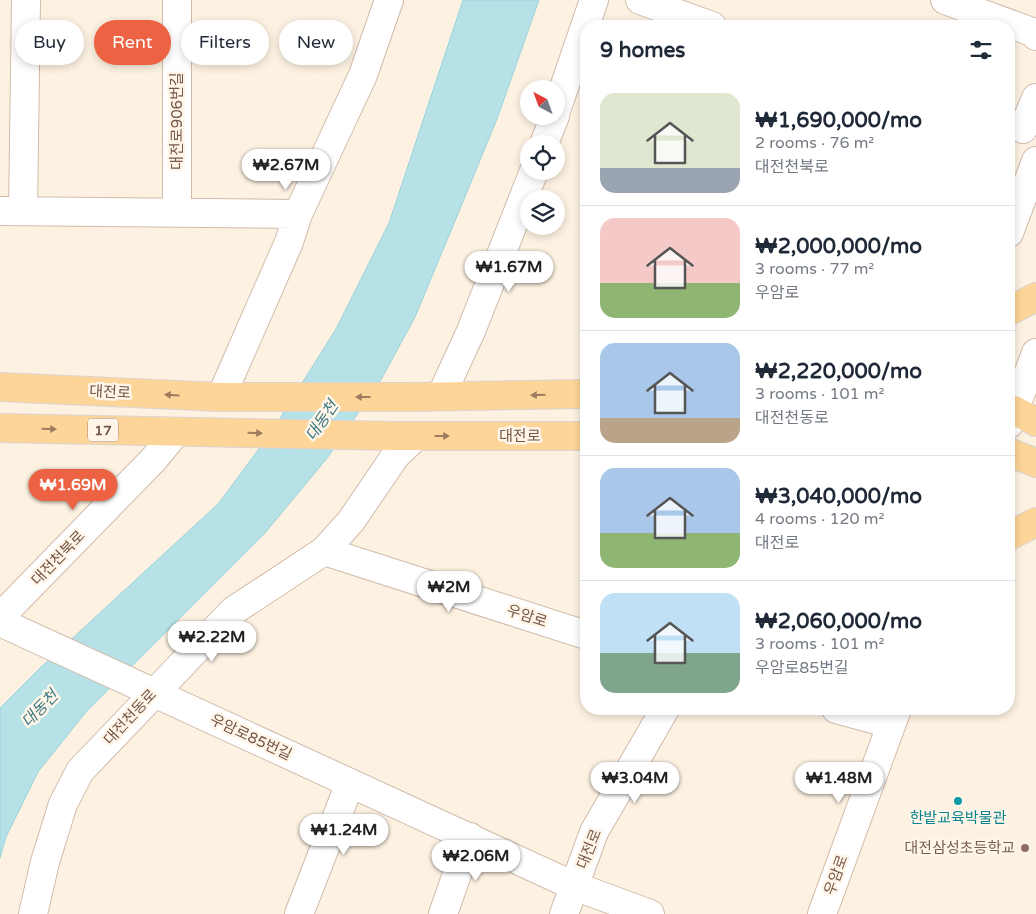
<!DOCTYPE html>
<html lang="en">
<head>
<meta charset="utf-8">
<style>
  body { margin:0; font-family:"Varela Round","Noto Sans KR",sans-serif; background:#f2f2f3; color:#1f2937; height:100vh; display:flex; flex-direction:column; font-size:19px; white-space:nowrap }
  * { box-sizing:border-box; margin:0 }
  p { font-size:16px; color:#747a83 }
  .icon { flex:none; width:28px; height:28px; fill:none; stroke:currentColor; stroke-width:2; stroke-linecap:round; stroke-linejoin:round }
  .map { position:relative; flex:1; overflow:hidden }
  .details { position:absolute; left:580px; top:20px; width:435px; height:695px; display:flex; flex-direction:column; background:#fff; border-radius:20px; box-shadow:0 2px 8px #0003 }
  .details>* { flex:none }
  .guide { position:absolute; left:15px; top:20px; width:475px; height:45px; display:flex; gap:10px }
  .needle { width:32px; rotate:319deg }
  .fabs { position:absolute; left:520px; top:80px; display:grid; gap:10px }
  .fabs a { display:grid; place-items:center; width:45px; height:45px; border-radius:50%; background:#fff; box-shadow:0 2px 8px #0003; font-size:25px }
  .price { position:absolute; translate:-50% -42px; padding:0 11px; border-radius:18px; background:#fff; color:#222; font-size:16px; line-height:32px; filter:drop-shadow(0 1px 2px #0008) }
  .price::after { content:''; position:absolute; left:50%; top:30px; width:15px; height:11px; margin-left:-8px; background:inherit; clip-path:polygon(0 0,100% 0,50% 100%) }
  .price.on { background:#ec6242; color:#fff }
  ul { padding:0; list-style:none }
  li { display:flex; align-items:center; gap:15px; height:125px; padding:0 20px }
  li+li { border-top:1px solid #e0e1e3 }
  li span { display:grid; place-items:center; flex:none; width:140px; height:100px; border-radius:15px; color:#555 }
  li>.icon { margin-inline-start:auto }
  span .icon { width:60px; height:60px; fill:#fffc; stroke-width:1 }
  li b { font-size:21px }
  h2 { display:flex; justify-content:space-between; align-items:center; height:60px; padding:0 20px; font-size:21px }
  .tag { padding:0 18px; border-radius:22px; background:#fff; box-shadow:0 2px 8px #0003; font-size:18px; line-height:45px }
  .tag.on { background:#ec6242; color:#fff }
  .map>svg:first-child { display:block }
  .water { fill:#b6e2e7; stroke:#9cd2d9 }
  .lines { fill:none; stroke-linecap:round; stroke-linejoin:round }
  .minor-casing { stroke:#d1baab; stroke-width:30 }
  .secondary-casing { stroke:#d4baa8; stroke-width:30 }
  .primary-casing { stroke:#dbd3cf; stroke-width:30 }
  .minor { stroke:#fff; stroke-width:28 }
  .secondary { stroke:#fff; stroke-width:28 }
  .primary { stroke:#fed598; stroke-width:28 }
  .oneway { fill:#9e7c5f }
  .culture-dot { fill:#0f9aa8; stroke:#fff6e9; stroke-width:2 }
  .education-dot { fill:#8d6e63; stroke:#fff6e9; stroke-width:2 }
  .labels { text-anchor:middle; dominant-baseline:central; stroke-width:5; stroke-linejoin:round; paint-order:stroke }
  .shield { fill:#fff6e9; stroke:#9e8678; stroke-width:1 }
  .shield-label { font-size:14px; font-weight:bold; fill:#755647 }
  .street-label { font-size:15px; fill:#755647; stroke:#fff6e9 }
  .culture-label { font-size:15px; fill:#0d838f; stroke:#fff6e9 }
  .education-label { font-size:15px; fill:#785e54; stroke:#fff6e9; text-anchor:end }
  .water-label { font-size:16px; font-style:italic; fill:#3e7a83; stroke:#fff6e9 }
</style>
</head>
<body>
<div class="map">
<svg width="1036" height="914" viewBox="0 0 1036 914">
  <rect width="100%" height="100%" fill="#fdf2e2"/>
  <path class="water" d="M463,0h76l-42,119 -42,102 -40,96 -33,61 -54,79 -63,76 -179,179 -48,60 -32,65 -6,21v-150l39,-39 180,-166 53,-72 64,-102 53,-106z"/>
  <g class="lines">
    <defs>
      <path id="minor" d="M640,0l72,26
        M945,0l87,32 4,4
        M556,111l38,-111
        M1023,129l13,-31
        M544,144l11,-28
        M0,211l298,3
        M23,211l3,-211
        M177,212v-212
        M1009,233l27,-72
        M441,396l30,-65 63,-160
        M221,397l68,-155 9,-28 65,-139 26,-75
        M324,551l262,84
        M0,617l154,-158 22,-27
        M0,622l574,264 76,28
        M836,709l55,15
        M33,914l12,-52 18,-58 17,-33 153,-160 91,-60 27,-30 45,-66 20,-19
        M299,914l51,-131
        M443,914l27,-77
        M564,914l30,-82 71,-123"/>
      <path id="secondary" d="M1009,424l27,-71
        M822,914l75,-205"/>
      <path id="primary" d="M1009,311l27,-14
        M0,387l221,10h191l174,-3
        M1009,410h5l22,12
        M0,428l394,8h192
        M1009,452l27,11
        M1009,536l27,-14"/>
    </defs>
    <use href="#minor" class="minor-casing"/>
    <use href="#secondary" class="secondary-casing"/>
    <use href="#primary" class="primary-casing"/>
    <use href="#minor" class="minor"/>
    <use href="#secondary" class="secondary"/>
    <use href="#primary" class="primary"/>
  </g>
  <defs><path id="oneway-solid" d="M-6-.8H1V-3.2L6.5 0L1 3.2V.8H-6Z" transform="scale(1.25)"/></defs>
  <g class="oneway">
    <use href="#oneway-solid" transform="translate(172 395) rotate(-177)"/>
    <use href="#oneway-solid" transform="translate(538 395) rotate(179)"/>
    <use href="#oneway-solid" transform="translate(363 397) rotate(-180)"/>
    <use href="#oneway-solid" transform="translate(49 429) rotate(1)"/>
    <use href="#oneway-solid" transform="translate(255 433) rotate(1)"/>
    <use href="#oneway-solid" transform="translate(442 436)"/>
  </g>
  <circle class="culture-dot" cx="958" cy="801" r="5"/>
  <circle class="education-dot" cx="1025" cy="848" r="5"/>
  <g class="labels">
    <rect class="shield" x="88" y="418.5" width="30" height="23" rx="4"/>
    <g class="shield-label">
      <text x="103" y="430">17</text>
    </g>
    <g class="street-label">
      <text transform="translate(177 121) rotate(-90)">대전로906번길</text>
      <text transform="translate(110 392) rotate(3)">대전로</text>
      <text x="520" y="436">대전로</text>
      <text transform="translate(58 558) rotate(-46)">대전천북로</text>
      <text transform="translate(527 616) rotate(18)">우암로</text>
      <text transform="translate(130 717) rotate(-47)">대전천동로</text>
      <text transform="translate(251 737) rotate(25)">우암로85번길</text>
      <text transform="translate(589 849) rotate(-68)">대전로</text>
      <text transform="translate(836 875) rotate(-70)">우암로</text>
    </g>
    <g class="culture-label">
      <text x="958" y="818">한밭교육박물관</text>
    </g>
    <g class="education-label">
      <text x="1015" y="848">대전삼성초등학교</text>
    </g>
    <g class="water-label">
      <text transform="translate(322 421) rotate(-56)">대동천</text>
      <text transform="translate(40 709) rotate(-46)">대동천</text>
    </g>
  </g>
</svg>
<div class="fabs">
<a><svg class="needle" viewBox="-14 -14 28 28"><path d="M0-13l5 13h-10z" fill="#e53935"/><path d="M0 13l5-13h-10z" fill="#747a83"/></svg></a>
<a><svg class="icon" aria-label="locate" viewBox="0 0 24 24"><circle cx="12" cy="12" r="6"/><path d="M12 2v4M12 18v4M2 12h4M18 12h4"/></svg></a>
<a><svg class="icon" aria-label="layers" viewBox="0 0 24 24"><path d="M12 4l9 5-9 5-9-5zM3 14l9 5 9-5"/></svg></a>
</div>
<b class="price" style="left:286px;top:191px">₩2.67M</b>
<b class="price" style="left:509px;top:293px">₩1.67M</b>
<b class="price on" style="left:73px;top:511px">₩1.69M</b>
<b class="price" style="left:449px;top:613px">₩2M</b>
<b class="price" style="left:212px;top:663px">₩2.22M</b>
<b class="price" style="left:635px;top:804px">₩3.04M</b>
<b class="price" style="left:839px;top:804px">₩1.48M</b>
<b class="price" style="left:344px;top:856px">₩1.24M</b>
<b class="price" style="left:476px;top:882px">₩2.06M</b>
<div class="guide">
<a class="tag">Buy</a>
<a class="tag on">Rent</a>
<a class="tag">Filters</a>
<a class="tag">New</a>
</div>
<section class="details">
<h2>9 homes<svg class="icon" aria-label="filters" viewBox="0 0 24 24"><path d="M4 7h16M4 17h16"/><circle cx="9" cy="7" r="2"/><circle cx="15" cy="17" r="2"/></svg></h2>
<ul>
<li><span style="background:linear-gradient(#dfe7d0 75%,#9aa5b1 0)"><svg class="icon" aria-label="home" viewBox="0 0 24 24"><path d="M3 11l9-7 9 7M6 9v11h12V9"/></svg></span><div><b>₩1,690,000/mo</b><p>2 rooms · 76 m²</p><p>대전천북로</p></div></li>
<li><span style="background:linear-gradient(#f6c9c9 65%,#8fb573 0)"><svg class="icon" aria-label="home" viewBox="0 0 24 24"><path d="M3 11l9-7 9 7M6 9v11h12V9"/></svg></span><div><b>₩2,000,000/mo</b><p>3 rooms · 77 m²</p><p>우암로</p></div></li>
<li><span style="background:linear-gradient(#a9c7e8 75%,#b9a48a 0)"><svg class="icon" aria-label="home" viewBox="0 0 24 24"><path d="M3 11l9-7 9 7M6 9v11h12V9"/></svg></span><div><b>₩2,220,000/mo</b><p>3 rooms · 101 m²</p><p>대전천동로</p></div></li>
<li><span style="background:linear-gradient(#a9c7e8 65%,#8fb573 0)"><svg class="icon" aria-label="home" viewBox="0 0 24 24"><path d="M3 11l9-7 9 7M6 9v11h12V9"/></svg></span><div><b>₩3,040,000/mo</b><p>4 rooms · 120 m²</p><p>대전로</p></div></li>
<li><span style="background:linear-gradient(#bfe0f5 60%,#7fa58c 0)"><svg class="icon" aria-label="home" viewBox="0 0 24 24"><path d="M3 11l9-7 9 7M6 9v11h12V9"/></svg></span><div><b>₩2,060,000/mo</b><p>3 rooms · 101 m²</p><p>우암로85번길</p></div></li>
</ul>
</section>
</div>
</body>
</html>
